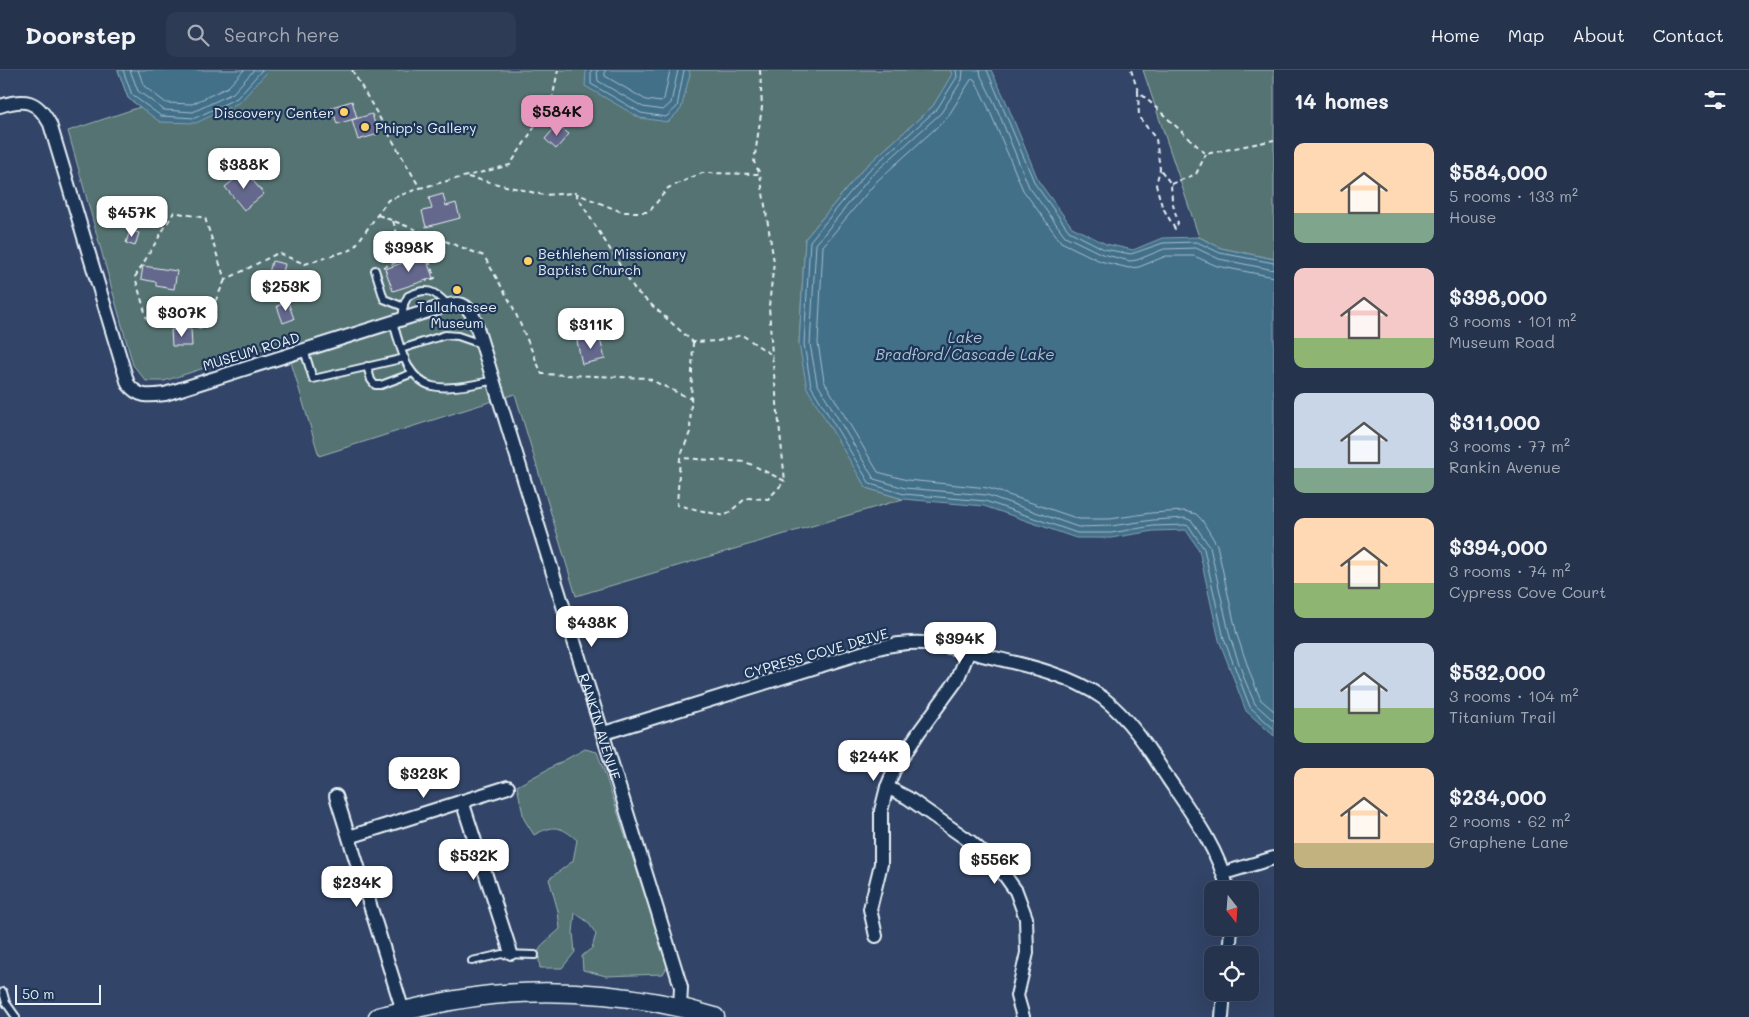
<!DOCTYPE html>
<html lang="en">
<head>
<meta charset="utf-8">
<style>
  body { margin:0; font-family:Mali,sans-serif; background:#2e3b54; color:#f1f3f6; height:100vh; display:flex; flex-direction:column; font-size:19px; white-space:nowrap }
  * { box-sizing:border-box; margin:0 }
  p { font-size:16px; color:#a4aab6 }
  .icon { flex:none; width:28px; height:28px; fill:none; stroke:currentColor; stroke-width:2; stroke-linecap:round; stroke-linejoin:round }
  .map { position:relative; flex:1; overflow:hidden }
  .side { display:flex; flex-direction:column; background:#26334d; width:475px }
  .side>* { flex:none }
  .needle { width:32px; rotate:163deg }
  .tools { position:absolute; left:1204px; top:811px; display:grid; gap:10px }
  .tools a { display:grid; place-items:center; width:55px; height:55px; border-radius:10px; background:#26334d; box-shadow:0 5px 20px #0002,0 0 0 1px #424e65; font-size:25px }
  .scale { position:absolute; left:15px; bottom:12px; width:86px; box-sizing:border-box; padding-left:5px; border:2px solid #e8f1f8; border-top:0; font-size:14px; line-height:18px; white-space:nowrap; color:#e8f1f8; -webkit-text-stroke:4px #1d3557; paint-order:stroke }
  .price { position:absolute; translate:-50% -42px; padding:0 11px; border-radius:10px; background:#fff; color:#222; font-size:16px; line-height:32px; filter:drop-shadow(0 1px 2px #0008) }
  .price::after { content:''; position:absolute; left:50%; top:30px; width:15px; height:11px; margin-left:-8px; background:inherit; clip-path:polygon(0 0,100% 0,50% 100%) }
  .price.active { background:#e797bd; color:#111 }
  ul { padding:0; list-style:none }
  li { display:flex; align-items:center; gap:15px; height:125px; padding:0 20px }
  li span { display:grid; place-items:center; flex:none; width:140px; height:100px; border-radius:10px; color:#555 }
  li>.icon { margin-inline-start:auto }
  span .icon { width:60px; height:60px; fill:#fffc; stroke-width:1 }
  li b { font-size:21px }
  h2 { display:flex; justify-content:space-between; align-items:center; height:60px; padding:0 20px; font-size:21px }
  header { display:flex; align-items:center; gap:30px; box-sizing:border-box; height:70px; padding:0 25px; background:#26334d; border-bottom:1px solid #424e65 }
  header strong { font-size:24px }
  nav { display:flex; gap:28px; margin-inline-start:auto; font-size:18px }
  .search { width:350px; height:45px; background:#2e3b54; display:flex; align-items:center; gap:12px; box-sizing:border-box; padding:0 18px; border-radius:10px; color:#a4aab6; font-size:19px }
  main { display:flex; flex:1; min-height:0 }
  .map>svg:first-child { display:block }
  .green { fill:#547372; stroke:#9eb2b5 }
  .water { fill:#436f89; stroke:#85a3b5 }
  .lines { fill:none; stroke-linecap:round; stroke-linejoin:round }
  .shore { stroke:#a6bdcc; stroke-width:1 }
  .building { fill:#63678c; stroke:#e8f1f8 }
  .lane-casing { stroke:#e8f1f8; stroke-width:10 }
  .street-casing { stroke:#e8f1f8; stroke-width:16 }
  .secondary-casing { stroke:#e8f1f8; stroke-width:21 }
  .path { stroke:#e8f1f8; stroke-width:2; stroke-dasharray:5 4; stroke-linecap:butt }
  .lane { stroke:#1d3557; stroke-width:6 }
  .street { stroke:#1d3557; stroke-width:12 }
  .secondary { stroke:#1d3557; stroke-width:18 }
  .poi-dot { fill:#ffd166; stroke:#1d3557; stroke-width:2 }
  .labels { text-anchor:middle; dominant-baseline:central; stroke-width:4.5; stroke-linejoin:round; paint-order:stroke }
  .poi-label { font-size:14px; fill:#e8f1f8; stroke:#1d3557; text-anchor:start }
  .street-label { font-size:14px; fill:#e8f1f8; stroke:#1d3557 }
  .water-label { font-size:15px; font-style:italic; fill:#aec4d1; stroke:#1d3557 }
</style>
</head>
<body>
<header>
<strong>Doorstep</strong>
<div class="search"><svg class="icon" aria-label="search" viewBox="0 0 24 24"><circle cx="10" cy="10" r="6"/><path d="M15 15l6 6"/></svg>Search here</div>
<nav><a>Home</a><a>Map</a><a>About</a><a>Contact</a></nav>
</header>
<main>
<div class="map">
<svg width="1274" height="947" viewBox="0 0 1274 947">
  <rect width="100%" height="100%" fill="#324467"/>
  <filter id="ink" filterUnits="userSpaceOnUse"><feTurbulence type="fractalNoise" baseFrequency=".02" numOctaves="2"/><feDisplacementMap in="SourceGraphic" scale="10" xChannelSelector="R" yChannelSelector="G"/><feConvolveMatrix kernelMatrix="1 2 1 2 8 2 1 2 1" color-interpolation-filters="sRGB"/></filter>
  <g filter="url(#ink)">
    <path class="green" d="M118,0h832l3,4 -20,32 -70,63 -58,70 -6,105 67,144 37,11 -327,97 -61,-202 -196,62 -34,-114 -121,39h-18l-13,-16 -65,-234 72,-24 -12,-9z
      M1143,0h131v189l-53,-11 -22,-11z
      M585,679l12,3 7,19 64,194 -5,9 -57,2 -23,-6 -1,-14 10,-8 4,-14 -8,-12 -13,-9 -2,20 2,19 -13,16h-22l-2,-16 5,-8 17,-15 -2,-18 -9,-32 24,-18 4,-21c-17,-15 -24,-15 -43,-5l-10,-16 -7,-33z"/>
    <path class="water" d="M118,0h151l-29,32 -44,21 -36,-1 -32,-24z
      M586,0h103l1,4 -9,35 -13,13 -28,-4 -55,-32z
      M950,0h41l14,29 34,83 33,45 34,17 27,6 29,-12 37,-1 22,11 53,11v477l-28,-25 -27,-71 -20,-90 -13,-20 -33,1 -42,7h-35l-92,-32 -81,-7 -37,-11 -59,-100 -8,-44 6,-105 58,-70 70,-63 19,-32z"/>
    <g class="lines">
      <path class="shore" d="M123,0l9,25 29,21 34,2 42,-20 25,-28
        M130,0l8,21 26,19 29,2 40,-19 21,-23
        M138,0l6,16 22,17 26,1 36,-17 16,-17
        M591,0v14l50,29 25,4 11,-10 7,-37
        M597,0l1,11 45,26 20,3 8,-7 7,-33
        M605,0v6l41,24 15,2 3,-3 6,-29
        M956,0l1,7 -20,32 -70,63 -57,69 -6,103 7,42 59,98 34,10 81,7 92,32h34l42,-7 32,-1 4,1 15,23 20,90 26,68 24,22
        M963,0l-1,10 -21,33 -70,63 -55,68 -6,100 7,39 57,96 31,9 82,7 91,32 33,-1 42,-6 32,-2 7,3 18,26 20,90 14,41 11,26 19,17
        M980,0l1,6 14,28 34,83 36,49 37,18 28,7 7,-1 27,-11 32,-1 23,11 55,11
        M987,0l48,114 34,47 35,18 27,5 32,-11 34,-1 23,11 54,10
        M1274,207l-57,-11 -23,-10h-28l-27,11 -10,1 -29,-7 -39,-19 -38,-52 -35,-83 -13,-27 -3,-2 -25,40 -70,63 -54,65 -5,97 6,38 54,91 29,8 81,8 91,31h31l41,-6 33,-2 12,3 6,6 15,25 20,90 14,41 10,24 13,11"/>
    </g>
    <path class="building" d="M352,31l5,17 -20,6 -5,-17z
      M372,44l6,20 -20,6 -6,-20z
      M557,55l12,9 -13,15 -11,-10z
      M245,101l19,23 -20,16 -19,-23z
      M443,124l3,12 10,-3 4,15 -34,9 -4,-16 10,-2 -3,-11z
      M130,160l9,3 -4,13 -9,-3z
      M425,185l8,23 -40,13 -8,-22z
      M272,191l13,3 -4,16 -13,-3z
      M143,196l34,5 -3,18 -18,-3v-4l-15,-3z
      M288,232l6,17 -11,4 -6,-17z
      M613,256l3,11 -11,2 -2,-11z
      M191,259l1,17h-20l-1,-16z
      M599,265l6,24 -23,5 -5,-23z"/>
    <g class="lines">
      <defs>
        <path id="lane" d="M375,200l9,29 20,8
          M402,249l2,-15 4,-8c19,-9 26,-6 40,9
          M393,252c4,14 8,31 15,44 5,8 14,18 24,20 16,4 46,-2 62,-6
          M401,279l44,-14 13,1 23,8
          M304,280l9,29 92,-21
          M367,296l4,14 4,5h6l32,-12
          M472,891l30,-7 33,1
          M3,922l3,11 10,14"/>
        <g id="street">
          <path id="s1" d="M0,36c25,-8 37,-6 50,18l78,260c11,14 21,12 37,10l279,-88c16,-4 22,-3 30,12l207,669 -1,21"/>
          <path d="M604,663l270,-84c16,-4 32,-7 49,-6 20,1 43,8 63,13 39,9 83,18 117,42 28,22 47,53 66,82 24,35 49,69 59,110"/>
          <path d="M887,717l21,11 63,44 27,24 18,25 10,27 1,35 -10,43 6,21"/>
          <path d="M336,726l67,215"/>
          <path d="M462,731l49,152"/>
          <path d="M349,767l159,-50"/>
          <path d="M1224,803l50,-15"/>
          <path d="M876,866l-6,-27 11,-45v-53l6,-24 7,-17 25,-38 38,-52 12,-29"/>
          <path d="M1229,885l2,-27"/>
          <path d="M1222,947l2,-25"/>
        </g>
        <path id="secondary" d="M378,947c38,-9 75,-18 113,-22 74,-7 153,0 224,22"/>
      </defs>
      <use href="#lane" class="lane-casing"/>
      <use href="#street" class="street-casing"/>
      <use href="#secondary" class="secondary-casing"/>
      <path class="path" d="M352,0l68,118
        M760,0l2,37 -8,55 6,12 14,88 -5,44 3,49
        M1131,0l7,21 68,63 68,-14
        M1138,21l1,26 17,22 4,30 -4,16 6,21 13,23 3,-6 -6,-23 -1,-16 -11,-15
        M468,107l76,18 31,-2 47,19h27l19,-24 34,-15 58,1
        M1171,114l25,-10 10,-20
        M575,123l61,98 57,51 25,-1 24,-6 30,20 13,126 -39,-19 -66,-4
        M378,145l106,41 28,49 30,69 105,4 44,21
        M393,151l13,40
        M383,197l43,-15 9,26 -9,3
        M225,210l-22,48 -56,-9 -12,-42 39,-65 31,6 20,62 53,-27 27,11 48,-15 35,-49 32,-12 90,-23 42,-65 6,-30
        M693,272l-3,90 -10,26 -3,47 48,11 21,-18 22,1 17,-18"/>
      <use href="#lane" class="lane"/>
      <use href="#street" class="street"/>
      <use href="#secondary" class="secondary"/>
    </g>
  </g>
  <g class="poi-dot">
    <circle cx="344" cy="42" r="5"/>
    <circle cx="365" cy="57" r="5"/>
    <circle cx="528" cy="191" r="5"/>
    <circle cx="457" cy="220" r="5"/>
  </g>
  <g class="labels">
    <g class="poi-label">
      <text x="334" y="42" text-anchor="end">Discovery Center</text>
      <text x="375" y="57">Phipp's Gallery</text>
      <text x="538" y="183">Bethlehem Missionary<tspan x="538" dy="16">Baptist Church</tspan></text>
      <text x="457" y="236" text-anchor="middle">Tallahassee<tspan x="457" dy="16">Museum</tspan></text>
    </g>
    <g class="street-label">
      <text transform="translate(251 281) rotate(-17)">MUSEUM ROAD</text>
      <text transform="translate(816 583) rotate(-16)">CYPRESS COVE DRIVE</text>
      <text stroke="none"><textPath href="#s1" startOffset="1129">RANKIN AVENUE</textPath></text>
    </g>
    <g class="water-label">
      <text x="965" y="267">Lake<tspan x="965" dy="17">Bradford/Cascade Lake</tspan></text>
    </g>
  </g>
</svg>
<div class="tools">
<a><svg class="needle" viewBox="-14 -14 28 28"><path d="M0-13l5 13h-10z" fill="#e53935"/><path d="M0 13l5-13h-10z" fill="#a4aab6"/></svg></a>
<a><svg class="icon" aria-label="locate" viewBox="0 0 24 24"><circle cx="12" cy="12" r="6"/><path d="M12 2v4M12 18v4M2 12h4M18 12h4"/></svg></a>
</div>
<div class="scale">50 m</div>
<b class="price active" style="left:557px;top:67px">$584K</b>
<b class="price" style="left:244px;top:120px">$388K</b>
<b class="price" style="left:132px;top:168px">$457K</b>
<b class="price" style="left:409px;top:203px">$398K</b>
<b class="price" style="left:286px;top:242px">$253K</b>
<b class="price" style="left:182px;top:268px">$307K</b>
<b class="price" style="left:591px;top:280px">$311K</b>
<b class="price" style="left:592px;top:578px">$438K</b>
<b class="price" style="left:960px;top:594px">$394K</b>
<b class="price" style="left:874px;top:712px">$244K</b>
<b class="price" style="left:424px;top:729px">$323K</b>
<b class="price" style="left:474px;top:811px">$532K</b>
<b class="price" style="left:995px;top:815px">$556K</b>
<b class="price" style="left:357px;top:838px">$234K</b>
</div>
<section class="side">
<h2>14 homes<svg class="icon" aria-label="filters" viewBox="0 0 24 24"><path d="M4 7h16M4 17h16"/><circle cx="9" cy="7" r="2"/><circle cx="15" cy="17" r="2"/></svg></h2>
<ul>
<li><span style="background:linear-gradient(#ffd9b3 70%,#7fa58c 0)"><svg class="icon" aria-label="home" viewBox="0 0 24 24"><path d="M3 11l9-7 9 7M6 9v11h12V9"/></svg></span><div><b>$584,000</b><p>5 rooms · 133 m²</p><p>House</p></div></li>
<li><span style="background:linear-gradient(#f6c9c9 70%,#8fb573 0)"><svg class="icon" aria-label="home" viewBox="0 0 24 24"><path d="M3 11l9-7 9 7M6 9v11h12V9"/></svg></span><div><b>$398,000</b><p>3 rooms · 101 m²</p><p>Museum Road</p></div></li>
<li><span style="background:linear-gradient(#c9d6e8 75%,#7fa58c 0)"><svg class="icon" aria-label="home" viewBox="0 0 24 24"><path d="M3 11l9-7 9 7M6 9v11h12V9"/></svg></span><div><b>$311,000</b><p>3 rooms · 77 m²</p><p>Rankin Avenue</p></div></li>
<li><span style="background:linear-gradient(#ffd9b3 65%,#8fb573 0)"><svg class="icon" aria-label="home" viewBox="0 0 24 24"><path d="M3 11l9-7 9 7M6 9v11h12V9"/></svg></span><div><b>$394,000</b><p>3 rooms · 74 m²</p><p>Cypress Cove Court</p></div></li>
<li><span style="background:linear-gradient(#c9d6e8 65%,#8fb573 0)"><svg class="icon" aria-label="home" viewBox="0 0 24 24"><path d="M3 11l9-7 9 7M6 9v11h12V9"/></svg></span><div><b>$532,000</b><p>3 rooms · 104 m²</p><p>Titanium Trail</p></div></li>
<li><span style="background:linear-gradient(#ffd9b3 75%,#c2b280 0)"><svg class="icon" aria-label="home" viewBox="0 0 24 24"><path d="M3 11l9-7 9 7M6 9v11h12V9"/></svg></span><div><b>$234,000</b><p>2 rooms · 62 m²</p><p>Graphene Lane</p></div></li>
</ul>
</section>
</main>
</body>
</html>
